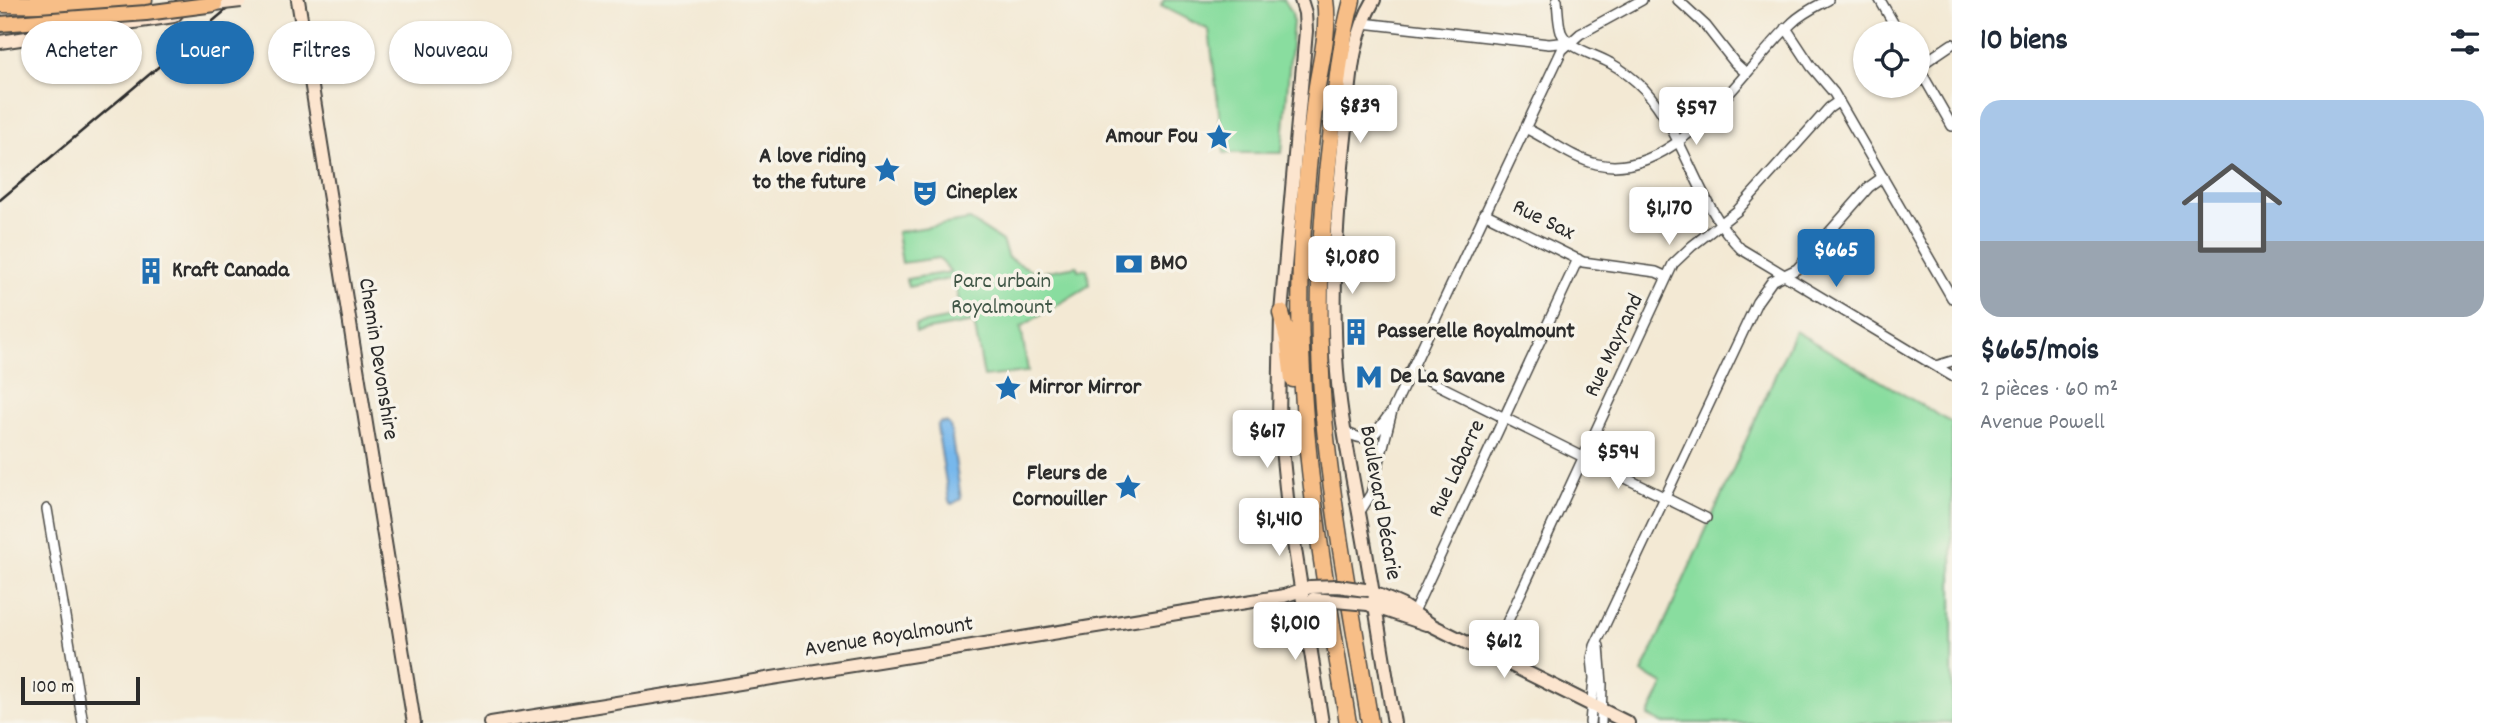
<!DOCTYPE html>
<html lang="fr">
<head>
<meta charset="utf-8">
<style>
  body { margin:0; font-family:Dekko,sans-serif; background:#f2f2f3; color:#1f2937; height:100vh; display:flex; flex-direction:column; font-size:26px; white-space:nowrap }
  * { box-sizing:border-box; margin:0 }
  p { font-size:23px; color:#747a83 }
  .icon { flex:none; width:38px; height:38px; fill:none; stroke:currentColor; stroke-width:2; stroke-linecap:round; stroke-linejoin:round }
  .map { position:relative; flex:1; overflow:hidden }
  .side { display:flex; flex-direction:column; background:#fff; width:560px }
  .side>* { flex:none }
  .hud { position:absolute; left:21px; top:21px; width:665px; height:63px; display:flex; gap:14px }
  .tools { position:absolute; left:1853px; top:21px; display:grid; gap:14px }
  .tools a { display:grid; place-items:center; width:77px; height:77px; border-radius:50%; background:#fff; box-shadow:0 2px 5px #0004; font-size:35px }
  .scale { position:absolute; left:21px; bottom:18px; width:119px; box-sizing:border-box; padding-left:7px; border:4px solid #2b2b2b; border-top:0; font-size:19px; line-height:24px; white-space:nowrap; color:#2b2b2b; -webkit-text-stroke:5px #f7f3e8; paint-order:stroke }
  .price { position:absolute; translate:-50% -60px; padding:0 16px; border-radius:7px; background:#fff; color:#222; font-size:23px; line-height:46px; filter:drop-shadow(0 2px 4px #0008) }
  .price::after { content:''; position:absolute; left:50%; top:42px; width:21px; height:16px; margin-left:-10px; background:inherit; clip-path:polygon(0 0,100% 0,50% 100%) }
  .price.current { background:#1f6fb2; color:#fff }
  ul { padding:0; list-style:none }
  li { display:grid; align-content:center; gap:14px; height:371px; padding:0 28px }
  li span { display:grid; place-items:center; height:217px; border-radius:21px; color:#555 }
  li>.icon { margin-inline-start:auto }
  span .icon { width:126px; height:126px; fill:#fffc; stroke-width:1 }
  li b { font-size:30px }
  h2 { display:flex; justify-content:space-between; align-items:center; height:84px; padding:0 28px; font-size:30px }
  .tag { padding:0 24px; border-radius:32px; background:#fff; box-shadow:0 2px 5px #0004; font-size:24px; line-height:63px }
  .tag.current { background:#1f6fb2; color:#fff }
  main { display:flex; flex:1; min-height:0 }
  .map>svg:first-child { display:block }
  .green { fill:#89dd9f; stroke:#5a8465; stroke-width:2 }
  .water { fill:#77b8ec; stroke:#51728c; stroke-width:2 }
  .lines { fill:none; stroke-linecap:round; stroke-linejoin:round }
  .street-casing { stroke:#494844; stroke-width:12 }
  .secondary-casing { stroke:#494844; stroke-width:16 }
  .highway-casing { stroke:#494844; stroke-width:19 }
  .street { stroke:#fff; stroke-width:9 }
  .secondary { stroke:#fce5cf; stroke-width:12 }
  .highway { stroke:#f7be87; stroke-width:16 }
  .rail { stroke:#2b2b2b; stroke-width:2.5 }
  .secondary-bridge-casing { stroke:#494844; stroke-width:16; stroke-linecap:butt }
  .primary-bridge-casing { stroke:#494844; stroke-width:18; stroke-linecap:butt }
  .secondary-bridge { stroke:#fce5cf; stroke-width:12 }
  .primary-bridge { stroke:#f7be87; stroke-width:14 }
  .labels { text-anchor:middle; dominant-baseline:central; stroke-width:7; stroke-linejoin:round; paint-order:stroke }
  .poi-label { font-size:23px; font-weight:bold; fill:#2b2b2b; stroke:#f7f3e8; text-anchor:start }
  .street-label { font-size:23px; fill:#2b2b2b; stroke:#f7f3e8 }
  .park-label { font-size:23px; fill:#425848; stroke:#f7f3e8 }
</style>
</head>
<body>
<main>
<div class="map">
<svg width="1952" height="723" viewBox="0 0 1952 723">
  <rect width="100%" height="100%" fill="#f7f3e8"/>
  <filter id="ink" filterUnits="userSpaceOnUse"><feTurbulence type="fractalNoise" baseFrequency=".0143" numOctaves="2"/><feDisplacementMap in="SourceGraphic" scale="14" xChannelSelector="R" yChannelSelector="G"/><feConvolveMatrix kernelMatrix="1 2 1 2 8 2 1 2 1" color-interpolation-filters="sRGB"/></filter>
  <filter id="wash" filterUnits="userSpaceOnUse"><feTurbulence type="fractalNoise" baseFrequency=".00686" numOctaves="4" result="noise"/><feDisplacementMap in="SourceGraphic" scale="28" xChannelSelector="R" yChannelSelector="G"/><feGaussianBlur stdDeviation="1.57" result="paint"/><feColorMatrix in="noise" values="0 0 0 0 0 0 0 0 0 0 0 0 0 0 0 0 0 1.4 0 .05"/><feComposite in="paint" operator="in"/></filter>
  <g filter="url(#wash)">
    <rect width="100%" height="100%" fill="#f3e9d4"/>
    <path class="green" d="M1164,0h120l8,12 1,9 -11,132h-58l-15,-123 -48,-24z
      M970,220l32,21 6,17 29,15 40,-7 1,4 9,-1 3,16 -69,42 7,44 -3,1 -41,5 -10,-55 -58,10 -1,-7 47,-9 -8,-38 -46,9 -2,-8 45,-7 -12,-14 -37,5 -5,-31z
      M1795,331l157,92v300h-290l-14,-7 16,-32 -22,-11z"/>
    <path class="water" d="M946,422l4,3 11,74 -9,5 -3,-3 -12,-74 2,-4z"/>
  </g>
  <g filter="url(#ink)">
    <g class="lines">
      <defs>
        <path id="street" d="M1557,0c1,10 1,22 4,32 7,17 34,22 49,31 13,7 24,16 34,26 42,46 53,116 97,160l211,127
          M1678,0l28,26 29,37 11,10
          M1880,0l19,33
          M1363,23l186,21 20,-2
          M1786,28l25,38 23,27 118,205
          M1918,67l34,59
          M1918,67l34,-23
          M1525,128c24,11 46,30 72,36 80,18 146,-95 195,-141 10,-10 23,-16 36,-23
          M1484,213l99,49 73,10 11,5
          M1936,366l16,-5
          M1410,371l296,147
          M1345,432c27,13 27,5 44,-17
          M47,509l36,214
          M1359,513l12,-19 21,-83 170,-361 18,-16 62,-34
          M1411,618l167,-359
          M1599,646l3,38 -1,39
          M1492,655l181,-391 19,-18 45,-35 92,-103 10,-7
          M1590,723l4,-45 -2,-20 3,-12 162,-344 15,-21 25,-12 72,-82 14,-10"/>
        <path id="secondary" d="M298,0l116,723
          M1301,0l4,13 1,18 -25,282 -2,106 8,79 35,225
          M1374,0c-23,38 -24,85 -28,128 -9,81 -15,163 -9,244 4,51 15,102 24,152 12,66 22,133 33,199
          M0,42l174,-26 7,-8 2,-8
          M1369,591l32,14 32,21 195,97
          M1370,605l56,19
          M491,723l793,-127 26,-9"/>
        <path id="highway" d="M1325,0c5,34 -6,66 -10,100 -6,54 -12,109 -14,164 -6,155 22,307 47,459
          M1352,0c-12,45 -16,91 -21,137 -11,89 -15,180 -8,270 9,106 30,211 47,316
          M0,4l77,1 67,-5
          M1281,313l7,26 5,40"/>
      </defs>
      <use href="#street" class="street-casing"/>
      <use href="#secondary" class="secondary-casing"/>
      <use href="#highway" class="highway-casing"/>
      <use href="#street" class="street"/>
      <use href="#secondary" class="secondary"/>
      <use href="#highway" class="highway"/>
      <path class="rail" d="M0,200l238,-200"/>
      <defs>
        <path id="secondary-bridge" d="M215,4l26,-3
          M1310,587l28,-1 27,4
          M1313,599l55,5"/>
        <path id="primary-bridge" d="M0,24l146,-11 69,-9"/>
      </defs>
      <use href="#secondary-bridge" class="secondary-bridge-casing"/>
      <use href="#primary-bridge" class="primary-bridge-casing"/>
      <use href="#secondary-bridge" class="secondary-bridge"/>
      <use href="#primary-bridge" class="primary-bridge"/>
    </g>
  </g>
  <defs>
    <symbol id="sight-bare" viewBox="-9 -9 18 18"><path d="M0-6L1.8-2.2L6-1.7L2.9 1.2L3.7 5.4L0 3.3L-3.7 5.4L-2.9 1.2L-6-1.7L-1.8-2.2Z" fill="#1f6fb2" stroke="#f7f3e8" stroke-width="2.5" paint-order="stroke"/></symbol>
    <symbol id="theatre-bare" viewBox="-9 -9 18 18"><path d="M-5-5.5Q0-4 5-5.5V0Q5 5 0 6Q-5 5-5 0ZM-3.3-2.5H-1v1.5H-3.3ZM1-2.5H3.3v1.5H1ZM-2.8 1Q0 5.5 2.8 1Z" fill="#1f6fb2" stroke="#f7f3e8" stroke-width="2.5" paint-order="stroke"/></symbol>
    <symbol id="bank-bare" viewBox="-9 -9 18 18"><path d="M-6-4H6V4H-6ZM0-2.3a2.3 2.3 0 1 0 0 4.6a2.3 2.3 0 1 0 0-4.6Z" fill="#1f6fb2" stroke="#f7f3e8" stroke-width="2.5" paint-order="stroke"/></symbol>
    <symbol id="building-bare" viewBox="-9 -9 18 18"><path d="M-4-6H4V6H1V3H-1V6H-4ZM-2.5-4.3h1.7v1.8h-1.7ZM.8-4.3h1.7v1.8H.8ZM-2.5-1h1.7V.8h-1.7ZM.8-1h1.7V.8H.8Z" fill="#1f6fb2" stroke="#f7f3e8" stroke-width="2.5" paint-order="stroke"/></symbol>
    <symbol id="metro-bare" viewBox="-9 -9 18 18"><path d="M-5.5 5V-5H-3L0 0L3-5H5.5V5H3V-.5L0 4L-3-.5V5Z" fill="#1f6fb2" stroke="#f7f3e8" stroke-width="2.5" paint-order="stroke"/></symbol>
  </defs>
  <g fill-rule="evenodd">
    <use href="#sight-bare" x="1200" y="118" width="38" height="38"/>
    <use href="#sight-bare" x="868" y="151" width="38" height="38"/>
    <use href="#theatre-bare" x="906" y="174" width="38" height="38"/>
    <use href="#bank-bare" x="1110" y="245" width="38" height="38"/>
    <use href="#building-bare" x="132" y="252" width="38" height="38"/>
    <use href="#building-bare" x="1337" y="313" width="38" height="38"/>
    <use href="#metro-bare" x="1350" y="358" width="38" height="38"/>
    <use href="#sight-bare" x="989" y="369" width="38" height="38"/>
    <use href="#sight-bare" x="1109" y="468" width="38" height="38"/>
  </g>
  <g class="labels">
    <g class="poi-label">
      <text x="1198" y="137" text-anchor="end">Amour Fou</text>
      <text x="866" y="157" text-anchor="end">A love riding<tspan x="866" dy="26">to the future</tspan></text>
      <text x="946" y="193">Cineplex</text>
      <text x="1150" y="264">BMO</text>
      <text x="172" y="271">Kraft Canada</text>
      <text x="1377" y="332">Passerelle Royalmount</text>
      <text x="1390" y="377">De La Savane</text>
      <text x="1029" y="388">Mirror Mirror</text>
      <text x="1107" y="474" text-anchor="end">Fleurs de<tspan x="1107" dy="26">Cornouiller</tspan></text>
    </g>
    <g class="street-label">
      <text transform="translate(1543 221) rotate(26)">Rue Sax</text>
      <text transform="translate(1615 346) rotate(-65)">Rue Mayrand</text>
      <text transform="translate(377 359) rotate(81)">Chemin Devonshire</text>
      <text transform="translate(1458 469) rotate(-65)">Rue Labarre</text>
      <text transform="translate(1379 503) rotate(80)">Boulevard Décarie</text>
      <text transform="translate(889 638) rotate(-9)">Avenue Royalmount</text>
    </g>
    <g class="park-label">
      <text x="1002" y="282">Parc urbain<tspan x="1002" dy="26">Royalmount</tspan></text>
    </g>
  </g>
</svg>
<div class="tools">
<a><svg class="icon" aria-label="locate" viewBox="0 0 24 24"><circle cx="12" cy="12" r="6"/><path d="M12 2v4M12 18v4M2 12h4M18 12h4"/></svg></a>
</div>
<div class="scale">100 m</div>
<b class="price" style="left:1360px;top:145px">$839</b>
<b class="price" style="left:1696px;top:147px">$597</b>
<b class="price" style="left:1669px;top:247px">$1,170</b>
<b class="price current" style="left:1836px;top:289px">$665</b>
<b class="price" style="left:1352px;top:296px">$1,080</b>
<b class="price" style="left:1267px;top:470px">$617</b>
<b class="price" style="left:1618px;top:491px">$594</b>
<b class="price" style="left:1279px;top:558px">$1,410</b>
<b class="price" style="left:1295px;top:662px">$1,010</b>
<b class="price" style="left:1504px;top:680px">$612</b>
<div class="hud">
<a class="tag">Acheter</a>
<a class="tag current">Louer</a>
<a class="tag">Filtres</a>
<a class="tag">Nouveau</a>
</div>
</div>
<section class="side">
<h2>10 biens<svg class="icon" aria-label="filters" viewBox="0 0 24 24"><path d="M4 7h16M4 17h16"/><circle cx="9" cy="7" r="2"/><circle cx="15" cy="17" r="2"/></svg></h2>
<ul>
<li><span style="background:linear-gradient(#a9c7e8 65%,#9aa5b1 0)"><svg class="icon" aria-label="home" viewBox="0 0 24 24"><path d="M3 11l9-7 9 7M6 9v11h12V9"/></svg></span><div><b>$665/mois</b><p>2 pièces · 60 m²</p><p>Avenue Powell</p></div></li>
</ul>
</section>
</main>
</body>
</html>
